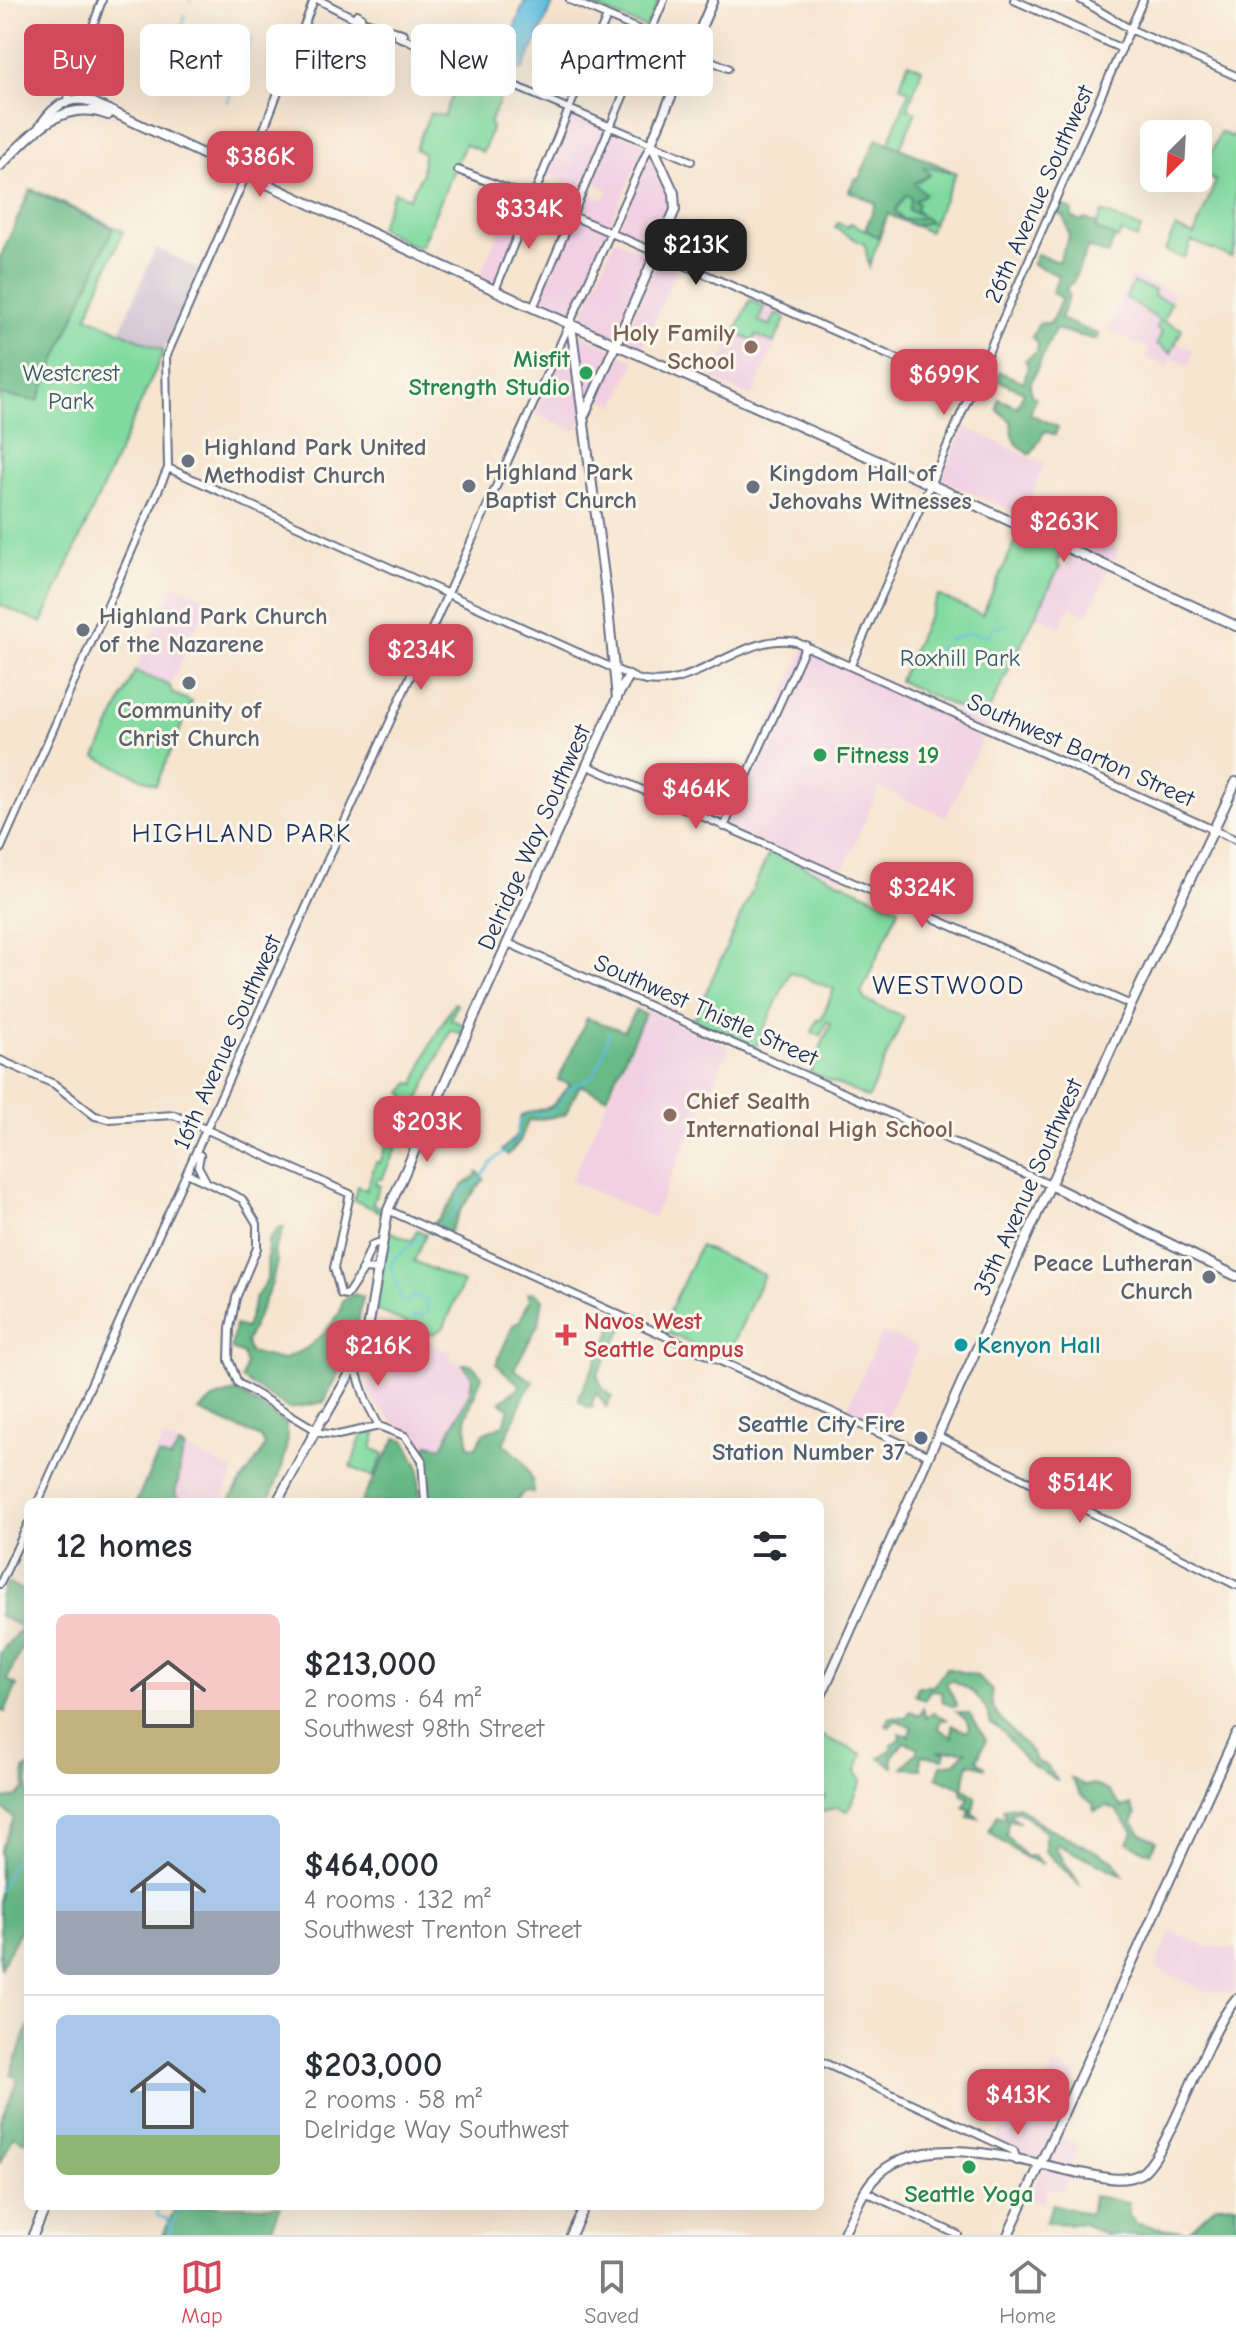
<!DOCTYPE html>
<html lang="en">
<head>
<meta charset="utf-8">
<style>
  body { margin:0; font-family:"Comic Neue",sans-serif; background:#f7f7f7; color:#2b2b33; height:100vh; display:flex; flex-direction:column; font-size:30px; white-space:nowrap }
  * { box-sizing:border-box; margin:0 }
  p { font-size:26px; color:#7c7c81 }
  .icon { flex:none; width:44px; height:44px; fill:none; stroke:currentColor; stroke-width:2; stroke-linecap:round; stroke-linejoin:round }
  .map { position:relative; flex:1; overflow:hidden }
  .details { position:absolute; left:24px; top:1498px; width:800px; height:712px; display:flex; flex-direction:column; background:#fff; border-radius:12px; box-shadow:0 8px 32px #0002 }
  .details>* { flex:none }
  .hud { position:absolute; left:24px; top:24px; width:800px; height:72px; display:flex; gap:16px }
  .needle { width:52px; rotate:204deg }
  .tools { position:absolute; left:1140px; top:120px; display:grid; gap:16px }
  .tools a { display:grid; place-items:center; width:72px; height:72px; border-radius:12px; background:#fff; box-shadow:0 8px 32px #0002; font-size:40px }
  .price { position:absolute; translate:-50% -68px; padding:0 18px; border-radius:16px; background:#d1495b; color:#fff; font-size:26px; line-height:52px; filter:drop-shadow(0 2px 4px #0008) }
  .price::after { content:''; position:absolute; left:50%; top:48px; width:24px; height:18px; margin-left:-12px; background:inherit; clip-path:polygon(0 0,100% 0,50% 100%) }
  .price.active { background:#222; color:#fff }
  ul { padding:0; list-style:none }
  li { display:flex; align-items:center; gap:24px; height:200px; padding:0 32px }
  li+li { border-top:2px solid #e1e1e2 }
  li span { display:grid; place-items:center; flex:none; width:224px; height:160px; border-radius:12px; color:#555 }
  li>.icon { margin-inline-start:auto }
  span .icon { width:96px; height:96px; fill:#fffc; stroke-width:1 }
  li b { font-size:34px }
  h2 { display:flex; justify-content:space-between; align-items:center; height:96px; padding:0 32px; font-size:34px }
  .pill { padding:0 28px; border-radius:12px; background:#fff; box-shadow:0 8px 32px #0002; font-size:28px; line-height:72px }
  .pill.active { background:#d1495b; color:#fff }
  .dock { display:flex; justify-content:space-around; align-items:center; height:112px; border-top:2px solid #e1e1e2; background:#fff; font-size:22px; color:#7c7c81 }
  .dock a { display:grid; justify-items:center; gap:4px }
  .dock .active { color:#d1495b }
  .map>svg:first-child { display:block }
  .built { fill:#f1d0e2 }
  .industrial { fill:#cebed0 }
  .green { fill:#80da9f; stroke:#4e847e; stroke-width:2 }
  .forest { fill:#68ba86; stroke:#427472; stroke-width:2 }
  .water { fill:#60bede; stroke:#3e769e; stroke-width:2 }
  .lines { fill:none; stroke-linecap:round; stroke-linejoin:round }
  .stream { stroke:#60bede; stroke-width:2 }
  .minor-casing { stroke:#686f86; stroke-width:10 }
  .major-casing { stroke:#686f86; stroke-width:12 }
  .minor { stroke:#fff; stroke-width:6 }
  .major { stroke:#fff; stroke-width:8 }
  .education-dot { fill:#8d6e63; stroke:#fbf7ec; stroke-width:3 }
  .leisure-dot { fill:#2e9e5b; stroke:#fbf7ec; stroke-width:3 }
  .worship-dot { fill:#6b7280; stroke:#fbf7ec; stroke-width:3 }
  .health-dot { fill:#e0444e; stroke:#fbf7ec; stroke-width:3 }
  .culture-dot { fill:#0f9aa8; stroke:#fbf7ec; stroke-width:3 }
  .service-dot { fill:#5c6f8a; stroke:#fbf7ec; stroke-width:3 }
  .labels { text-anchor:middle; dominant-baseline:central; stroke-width:6; stroke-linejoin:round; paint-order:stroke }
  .street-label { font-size:24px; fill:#1b2f5e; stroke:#fbf7ec }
  .education-label { font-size:24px; font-weight:bold; fill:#785e54; stroke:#fbf7ec; text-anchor:end }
  .leisure-label { font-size:24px; font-weight:bold; fill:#27864d; stroke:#fbf7ec; text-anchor:end }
  .park-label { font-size:24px; fill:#345a6e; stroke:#fbf7ec }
  .worship-label { font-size:24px; font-weight:bold; fill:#5b616d; stroke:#fbf7ec; text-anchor:start }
  .health-label { font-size:24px; font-weight:bold; fill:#be3a42; stroke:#fbf7ec; text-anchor:start }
  .culture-label { font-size:24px; font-weight:bold; fill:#0d838f; stroke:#fbf7ec; text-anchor:start }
  .service-label { font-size:24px; font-weight:bold; fill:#4e5e75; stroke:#fbf7ec; text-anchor:end }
  .neighbourhood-label { font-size:26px; letter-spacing:2px; fill:#1b2f5e; stroke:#fbf7ec }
</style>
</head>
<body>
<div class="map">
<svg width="1236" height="2235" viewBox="0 0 1236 2235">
  <rect width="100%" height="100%" fill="#fbf7ec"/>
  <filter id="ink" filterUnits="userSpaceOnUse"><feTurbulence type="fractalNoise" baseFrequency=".0125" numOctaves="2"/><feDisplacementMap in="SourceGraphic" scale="16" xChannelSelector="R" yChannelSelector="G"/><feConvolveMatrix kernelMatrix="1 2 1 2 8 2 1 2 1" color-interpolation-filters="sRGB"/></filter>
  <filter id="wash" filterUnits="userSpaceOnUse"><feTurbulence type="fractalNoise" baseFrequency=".006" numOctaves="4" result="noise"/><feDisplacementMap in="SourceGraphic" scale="32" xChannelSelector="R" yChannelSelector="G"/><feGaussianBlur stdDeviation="1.8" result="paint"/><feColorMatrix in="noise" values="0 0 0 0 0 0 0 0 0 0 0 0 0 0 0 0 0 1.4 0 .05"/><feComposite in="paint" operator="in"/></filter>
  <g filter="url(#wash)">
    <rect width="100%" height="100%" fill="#f6e5cf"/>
    <path class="built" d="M574,112l68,30 2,4 -75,173 -31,-14 49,-112 17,6 4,-9 -23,-11 -5,9 -33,-15z
      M650,157l21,40 1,11 -6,14 -19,-8 -11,26 -18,-11z
      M514,194l15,9 -34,79 -15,-6z
      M615,239l35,17 -36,81 -35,-14z
      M662,258l17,8 -38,84 -18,-10 34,-80z
      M1131,275l43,18 -11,28 19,8 -6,13 18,8 -6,15 -16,-7 -4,9 -22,-10 3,-9 -42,-18z
      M750,298l38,17 -36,82 -39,-17z
      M581,335l30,13 -10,39 16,-34 18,8 -19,44 -24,-11 -15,37 -42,-17 30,-66z
      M965,427l79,37 -16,43 36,16 -3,8 14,6 4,-8 40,20 -6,15 -80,-39 -4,-7 -88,-38z
      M1072,553l36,17 -20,45 -18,-8 -10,20 -23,-11 23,-50 5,2z
      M174,584l35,16 -39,86 -35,-15z
      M806,645l182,82 -42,90 -67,-29 -39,90 -116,-51z
      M648,1010l81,37 -76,170 -82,-36z
      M882,1332l36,15 -37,82 -35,-18z
      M425,1340l27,14 -2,5 13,5 9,13 -2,15 -28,55 -18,-5 -4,4 -45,-42 -9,-18 1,-7 18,7 10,-17 22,-12z
      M163,1438l72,33 -15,31h-86z
      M1171,1931l33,15 32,3v43l-30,-1 -51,-23z
      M1053,2065l24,11 -26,56 27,12 -14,47 -16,-2 -4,13 -15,-3 17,-39 -28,-4 -22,-16 20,-42 18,9z"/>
    <path class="industrial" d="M156,248l43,21 -35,82 -44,-20z"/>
    <path class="green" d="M579,0h80l-13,28z
      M908,63l14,6 -14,39 8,4 -16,36 56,25 -27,59 -41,-18 -19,53 -4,-22 -30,-17 3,-5 10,4 3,-4 14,7 11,-26 -27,-13 6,-13 4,1 18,-41 12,5 20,-52 -9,-5z
      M464,66l43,18 -18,40 3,2 -9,26 -18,-8 -44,102 -5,1 -37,-19 15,-36 15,6 13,-24 1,-21 -8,-4 15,-36 14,3z
      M1236,129v116l-5,12 -39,-16 -8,17 -19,-7 10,-23 19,7 22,-54 -14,-7 2,-5 16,-37 12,5z
      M32,189l91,42 -36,85 77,35 -122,272 -42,-18v-344z
      M1102,212l39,16 -4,11 -16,-7 -3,7 -23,-10z
      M1133,283l21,7 -1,6 18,6 -8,19 19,8 -11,24 -14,-9 5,-13 -6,-3 3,-8 -33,-22z
      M750,300l14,7 -5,14 11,5 6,-12 10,4 -12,25 -18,-8 -3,6 -18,-8z
      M1020,531l43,18 -6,14 3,3 -76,154 -85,-39 39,-86 44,20z
      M135,671l35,15 2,7 20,9 -36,83 -60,-28z
      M770,851l129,57 -38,85 4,7 39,17 -36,81 -58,-26 21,-48 -4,-2 -6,14 -9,-4 6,-13 3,1 13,-31 -44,-17 -35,77 -62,-28z
      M454,1003l3,1 -6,15 15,7 -4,8 -11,-4 -37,80 12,6 -3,7 -13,-5 -28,61 -4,-1 -3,6 5,2 -8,18 12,5 -2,4 -28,-13 3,-14 9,4 10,-28 4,1 18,-53 -12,-5 4,-7 12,5 4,-8 -4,-2 8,-10 5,1 15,-39z
      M417,1230l9,4 -12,27 49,22 -19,44 -11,7 -57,-24 13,-79 23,10z
      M700,1246l64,29 -38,85 -65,-30z
      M377,1430l-5,18 12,6 -11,23 -22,-10 11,-33z
      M820,1735l42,19 -6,19 6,7 -14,31 -11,-4 -17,6v-10l6,-7 -6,-4z"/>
    <path class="forest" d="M877,138l79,35 -33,-6 7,8 -16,8 11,11 -11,7 4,2 -2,7 6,5 -14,-5 3,-12 -5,-3 -11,16 8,9 21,-3 6,5 -16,4 -26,-12 -10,23 -13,-7 11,-27 -27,-12 6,-13 4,1z
      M30,190l83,38 -75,173 -38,-6v-137z
      M1060,204l12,6v7l7,4 7,-2 11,5 -2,5 20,8 -7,18 -20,-8 -15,35 -7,6 3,8 -9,23 39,16 -2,5 -42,-11 -25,55 1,11 5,3 -6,16 28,13 -3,8 -10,-4 -14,23c-16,-7 -19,-16 -20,-33l-14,-11 2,-11 18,8 7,-15 -27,-12 3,-8 24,10 4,-16 -3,-6 12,-8 1,-9 -6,-6 7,-14h12l11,-25 -10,-5 7,-17 -26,-12 4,-10 21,8 11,-25 -5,-21 -8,-3z
      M635,1010l10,4 -39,83 -26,-12 -15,30 -37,6 -8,20 -12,14 -6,-5 14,-13 5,-22 31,-9 18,-21 -12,-5 29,-62 37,13z
      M478,1172l6,7 -23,30 -12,24 -17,-8c13,-11 18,-22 28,-36 6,-8 13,-8 18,-17z
      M279,1227h5l-10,25 3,9 -6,25 -25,56 3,10 33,8 25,-12 20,-18 13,-18 3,-12 11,-6 9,3 -8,41 -31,64 -35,7 -47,-30 4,-15 -3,-10 -12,-5 4,-24 11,3 9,-29 12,-19 1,-39z
      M533,1292l10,7 -4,24 -25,46 20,13 -8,10 -23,52c19,12 30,27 31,49l-9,-2 -10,11h-85l-5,-53 3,-5 14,3 28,-55 2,-15 -9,-13h8l11,12 -16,41 2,29 8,1 8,-14 20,-8 5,-17 -9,-6 21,-16 -25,-22 17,-39 6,-3 11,-22 -2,-7z
      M617,1320l7,7 -27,48 6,14 9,8 -6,10 -9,-14 -5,9 1,5 -4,1 -10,-7v-5z
      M236,1391l50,32c4,26 -6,57 -19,79h-38c11,-23 25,-34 36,-56l-4,-8 -62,-27 14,-12z
      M396,1438l9,2 14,28 1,34h-59z
      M179,1445l6,3c-7,15 -4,29 -10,44l7,10h-46l22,-47 12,4z
      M7,1583l21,10v22l-5,12 5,7 -21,46 10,5 -12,27 -5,-3v-56l22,-26 -22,-11v-18z
      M946,1668l31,8 15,15c-7,28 35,46 44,70l11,5 11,15c-13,-9 -26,-13 -37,-26 -11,-12 -15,-25 -30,-31 -5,-23 -18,-34 -39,-44l-6,3 11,23 -3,1 -11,-5 -2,-11 -11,-1 -5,10 -10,-5 3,-9h15z
      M923,1708l3,10 7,-5 15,7h-7l-3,8 14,9v-12l15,7 3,-3 -4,-10 -9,-7 13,2 16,26 -9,20 9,8 -17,-5 -6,25 13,9 -4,16 7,5h-11l2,-8 -6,-3 5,-9 -7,-3 -1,-7 -24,-11 4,-12 14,-2 11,-12h-29l9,2 -2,6 -23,-4v14l-19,-1 15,-16v-5l-13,-5 -12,15 1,10 -14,-9 13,-9v-5l9,-6 -1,-5 9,3 3,-8 -16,-8 -7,7 -4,-2 4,-8 17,1 4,-7 10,4z
      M28,1767v107c-8,14 -2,31 -5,46 -4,19 -16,32 -23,49v-118l14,-33 -13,-11 1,-8 15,-2 8,-8 -1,-19z
      M1070,1777l15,9 7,-2 17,7 13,17 9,-3 5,9 -4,8 10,12 14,7 -5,12 -23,-10 5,-11 -17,-22 -9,-4 -13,5 -1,-8 -13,-9z
      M1019,1806l20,17 74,37 10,15 -67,-31 -1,4 26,38 -36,-35v-19l-27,-22 -8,5 10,7 -12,-2 -2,15 19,21h8l10,8 -19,-7 -35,-25 8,-17 9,3 -3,-9z
      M28,2026v73l-4,10 4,2 -3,31 -12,-6 -13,28v-41l18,-44 -7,-5z
      M1093,2196l36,6v13l8,9 50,8 29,-27 20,-1v25l-9,6h-120l-23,-11 -39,-1 8,-19 37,11z
      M176,2206h105l-12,29h-106z"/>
    <path class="water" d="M525,0l29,2 -31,67 -25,2z"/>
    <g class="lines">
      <path class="stream" d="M190,2v-2
        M179,36l6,-21
        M242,63l10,-26
        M169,67l5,-19
        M227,103l14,-39
        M948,640l22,-7 17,3 6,-9 14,-2
        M937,653l3,-6
        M930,670l4,-9
        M529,1114l21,-1 13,-12 6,-12 23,-12 10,-18 7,-27
        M443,1223l14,-14 3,-15 20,-15 11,-16 26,-24 1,-15 7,-7
        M402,1303l-11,-37 4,-8 27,-22
        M406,1304l7,-9 14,5v9l-5,8 -9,-2 2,3
        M0,1890l28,-60
        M159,2206l-2,10 10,2 3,10
        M168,2235l12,-29"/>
    </g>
  </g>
  <g filter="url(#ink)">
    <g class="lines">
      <defs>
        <path id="minor" d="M319,0l35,18
          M570,0l158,68
          M1014,0l108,49
          M1081,0l49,29 106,47
          M357,14l4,3 -3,3 -4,-2z
          M359,20l39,12
          M399,32l5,2 -3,4 -4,-2z
          M402,38l289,123
          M66,104l36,-104
          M458,170l76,29 438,193
          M495,290l112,-274
          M533,308l131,-308
          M168,468l469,211c55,17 104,-48 159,-37l440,198
          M851,665l292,-665
          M588,766l543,239
          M724,827l82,-182
          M0,850l168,-382 -2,-111 80,-182 68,-175
          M508,943l542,242
          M0,1060l54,24 41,32 14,3 65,-4 176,79 -16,74 7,26 6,1 17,-26 14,1
          M200,1155l-2,11 8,15
          M189,1174l53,25 15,25v24l-21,50 -6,30 -1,32 9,23 83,50 17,2 41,-9 26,10 17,24 3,42
          M388,1210l541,246
          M362,1269l10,-24 9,-3
          M355,1367l11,34 13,25
          M938,1436l298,149
          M38,1502l613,-1359
          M0,1584l28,-60
          M820,2061l194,90 3,10
          M864,2191l94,44"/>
        <path id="major" d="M37,131c12,-20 27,-36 52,-30l429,200 414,184 304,141
          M0,166c31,-31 61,-69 108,-51
          M585,414l90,-204 -1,-17 -23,-50 62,-143
          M617,697l12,-21
          M1050,1185l186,91
          M325,1417l40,-70 23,-137 229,-512 -10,-99 -36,-274
          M277,1502l47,-87
          M820,1698l311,-693 105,-223
          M33,2235l13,-29
          M571,2235l14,-29
          M843,2235c9,-18 16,-38 29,-54 46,-55 148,-20 208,-8 19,3 42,11 60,1 29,-17 63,-137 96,-175
          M1008,2235l228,-501"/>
      </defs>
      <use href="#minor" class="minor-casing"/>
      <use href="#major" class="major-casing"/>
      <use href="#minor" class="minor"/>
      <use href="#major" class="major"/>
    </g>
  </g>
  <g class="education-dot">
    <circle cx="751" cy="347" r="8"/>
    <circle cx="670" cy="1115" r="8"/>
  </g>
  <g class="leisure-dot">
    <circle cx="586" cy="373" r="8"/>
    <circle cx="820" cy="755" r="8"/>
    <circle cx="969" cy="2167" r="8"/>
  </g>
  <g class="worship-dot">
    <circle cx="188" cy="461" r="8"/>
    <circle cx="469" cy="486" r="8"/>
    <circle cx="753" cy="487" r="8"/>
    <circle cx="83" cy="630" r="8"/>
    <circle cx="189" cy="683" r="8"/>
    <circle cx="1209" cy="1277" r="8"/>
  </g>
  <path class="health-dot" d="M562 1323h8v8h8v8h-8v8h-8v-8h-8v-8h8z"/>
  <circle class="culture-dot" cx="961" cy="1345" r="8"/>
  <circle class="service-dot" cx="921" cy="1438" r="8"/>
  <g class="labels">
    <g class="street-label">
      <text transform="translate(1039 194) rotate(-66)">26th Avenue Southwest</text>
      <text transform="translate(1081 750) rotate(24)">Southwest Barton Street</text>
      <text transform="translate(534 837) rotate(-66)">Delridge Way Southwest</text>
      <text transform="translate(706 1010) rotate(24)">Southwest Thistle Street</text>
      <text transform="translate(227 1042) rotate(-66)">16th Avenue Southwest</text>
      <text transform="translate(1028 1187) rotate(-66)">35th Avenue Southwest</text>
    </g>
    <g class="education-label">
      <text x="735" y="333">Holy Family<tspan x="735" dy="28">School</tspan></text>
      <text x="686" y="1101" text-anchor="start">Chief Sealth<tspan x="686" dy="28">International High School</tspan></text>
    </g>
    <g class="leisure-label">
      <text x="570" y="359">Misfit<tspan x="570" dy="28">Strength Studio</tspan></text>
      <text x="836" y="755" text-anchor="start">Fitness 19</text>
      <text x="969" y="2194" text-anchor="middle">Seattle Yoga</text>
    </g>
    <g class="park-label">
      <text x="71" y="373">Westcrest<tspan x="71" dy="28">Park</tspan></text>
      <text x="960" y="658">Roxhill Park</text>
    </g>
    <g class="worship-label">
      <text x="204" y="447">Highland Park United<tspan x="204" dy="28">Methodist Church</tspan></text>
      <text x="485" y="472">Highland Park<tspan x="485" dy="28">Baptist Church</tspan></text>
      <text x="769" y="473">Kingdom Hall of<tspan x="769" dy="28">Jehovahs Witnesses</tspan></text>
      <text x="99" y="616">Highland Park Church<tspan x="99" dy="28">of the Nazarene</tspan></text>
      <text x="189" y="710" text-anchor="middle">Community of<tspan x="189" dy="28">Christ Church</tspan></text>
      <text x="1193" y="1263" text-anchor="end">Peace Lutheran<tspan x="1193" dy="28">Church</tspan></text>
    </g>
    <g class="health-label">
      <text x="584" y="1321">Navos West<tspan x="584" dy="28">Seattle Campus</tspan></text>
    </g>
    <g class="culture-label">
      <text x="977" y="1345">Kenyon Hall</text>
    </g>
    <g class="service-label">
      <text x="905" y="1424">Seattle City Fire<tspan x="905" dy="28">Station Number 37</tspan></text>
    </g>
    <g class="neighbourhood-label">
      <text x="242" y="834">HIGHLAND PARK</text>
      <text x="949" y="986">WESTWOOD</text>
    </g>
  </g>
</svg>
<div class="tools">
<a><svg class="needle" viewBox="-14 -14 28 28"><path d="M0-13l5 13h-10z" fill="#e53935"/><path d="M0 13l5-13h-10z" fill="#7c7c81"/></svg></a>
</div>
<b class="price" style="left:260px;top:199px">$386K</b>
<b class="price" style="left:529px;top:251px">$334K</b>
<b class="price active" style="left:696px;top:287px">$213K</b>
<b class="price" style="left:944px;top:417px">$699K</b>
<b class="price" style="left:1064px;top:564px">$263K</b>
<b class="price" style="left:421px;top:692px">$234K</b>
<b class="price" style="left:696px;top:831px">$464K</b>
<b class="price" style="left:922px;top:930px">$324K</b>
<b class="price" style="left:427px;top:1164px">$203K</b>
<b class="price" style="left:378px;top:1388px">$216K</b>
<b class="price" style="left:1080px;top:1525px">$514K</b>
<b class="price" style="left:1018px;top:2137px">$413K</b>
<div class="hud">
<a class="pill active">Buy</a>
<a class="pill">Rent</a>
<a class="pill">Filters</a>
<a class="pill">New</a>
<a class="pill">Apartment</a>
</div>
<section class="details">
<h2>12 homes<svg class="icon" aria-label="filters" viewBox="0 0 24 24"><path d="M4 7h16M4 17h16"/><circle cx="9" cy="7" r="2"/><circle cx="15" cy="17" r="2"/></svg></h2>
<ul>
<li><span style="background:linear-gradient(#f6c9c9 60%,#c2b280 0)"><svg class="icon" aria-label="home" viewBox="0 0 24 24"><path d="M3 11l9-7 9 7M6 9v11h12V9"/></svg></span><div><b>$213,000</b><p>2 rooms · 64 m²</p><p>Southwest 98th Street</p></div></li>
<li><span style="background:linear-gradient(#a9c7e8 60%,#9aa5b1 0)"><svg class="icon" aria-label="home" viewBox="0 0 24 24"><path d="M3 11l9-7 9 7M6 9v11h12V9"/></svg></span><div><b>$464,000</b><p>4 rooms · 132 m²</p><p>Southwest Trenton Street</p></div></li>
<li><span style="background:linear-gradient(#a9c7e8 75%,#8fb573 0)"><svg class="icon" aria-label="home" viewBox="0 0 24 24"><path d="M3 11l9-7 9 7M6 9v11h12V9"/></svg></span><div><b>$203,000</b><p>2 rooms · 58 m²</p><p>Delridge Way Southwest</p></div></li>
</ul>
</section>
</div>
<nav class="dock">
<a class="active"><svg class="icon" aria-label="map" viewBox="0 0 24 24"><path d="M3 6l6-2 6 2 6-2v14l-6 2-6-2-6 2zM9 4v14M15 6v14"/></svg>Map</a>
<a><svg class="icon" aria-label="saved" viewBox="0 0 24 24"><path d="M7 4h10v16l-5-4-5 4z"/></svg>Saved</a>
<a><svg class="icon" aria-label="home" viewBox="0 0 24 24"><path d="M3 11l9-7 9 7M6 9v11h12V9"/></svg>Home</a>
</nav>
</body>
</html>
